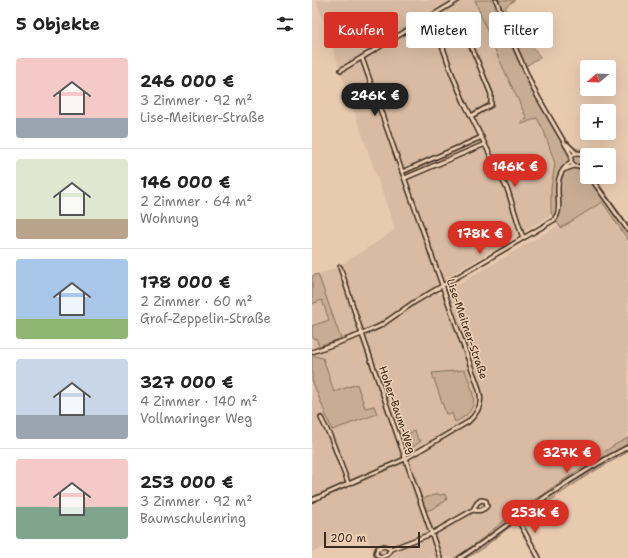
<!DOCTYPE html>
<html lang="de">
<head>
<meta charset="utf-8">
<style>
  body { margin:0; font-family:"Shantell Sans",sans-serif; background:#f2f2f2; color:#222; height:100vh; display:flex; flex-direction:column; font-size:15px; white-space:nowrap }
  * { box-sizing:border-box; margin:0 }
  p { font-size:13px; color:#767676 }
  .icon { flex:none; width:22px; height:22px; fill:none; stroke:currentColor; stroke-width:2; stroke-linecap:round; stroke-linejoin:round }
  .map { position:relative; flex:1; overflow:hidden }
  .details { display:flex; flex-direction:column; background:#fff; width:312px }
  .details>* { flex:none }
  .banner { position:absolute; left:12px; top:12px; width:244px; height:36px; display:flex; gap:8px }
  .needle { width:26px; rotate:251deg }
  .tools { position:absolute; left:268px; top:60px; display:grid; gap:8px }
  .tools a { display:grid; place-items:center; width:36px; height:36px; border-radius:4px; background:#fff; box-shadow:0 4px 16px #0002; font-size:20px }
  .scale { position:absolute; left:12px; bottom:10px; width:96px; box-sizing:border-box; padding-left:4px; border:2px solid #3b2a1e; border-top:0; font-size:11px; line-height:14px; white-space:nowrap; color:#3b2a1e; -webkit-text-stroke:3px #efd1b5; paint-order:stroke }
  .price { position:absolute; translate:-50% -34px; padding:0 9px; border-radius:14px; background:#d93025; color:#fff; font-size:13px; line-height:26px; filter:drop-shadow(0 1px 2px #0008) }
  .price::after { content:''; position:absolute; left:50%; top:24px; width:12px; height:9px; margin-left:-6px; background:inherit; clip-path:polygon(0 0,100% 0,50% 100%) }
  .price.on { background:#222; color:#fff }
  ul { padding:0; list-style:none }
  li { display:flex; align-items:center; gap:12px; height:100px; padding:0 16px }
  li+li { border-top:1px solid #e0e0e0 }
  li span { display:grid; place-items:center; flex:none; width:112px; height:80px; border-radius:4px; color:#555 }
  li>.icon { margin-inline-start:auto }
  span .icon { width:48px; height:48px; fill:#fffc; stroke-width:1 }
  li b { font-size:17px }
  h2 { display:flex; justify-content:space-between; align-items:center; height:48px; padding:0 16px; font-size:17px }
  .chip { padding:0 14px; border-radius:4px; background:#fff; box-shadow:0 4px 16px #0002; font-size:14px; line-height:36px }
  .chip.on { background:#d93025; color:#fff }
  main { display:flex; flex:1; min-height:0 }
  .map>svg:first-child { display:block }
  .built { fill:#d8bba2 }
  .green { fill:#c8ad94; stroke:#826c59 }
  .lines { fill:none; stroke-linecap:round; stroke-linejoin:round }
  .minor-casing { stroke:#3b2a1e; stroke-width:6 }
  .minor { stroke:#efd1b5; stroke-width:3 }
  .labels { text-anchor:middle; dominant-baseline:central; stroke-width:3; stroke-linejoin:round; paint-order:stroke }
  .street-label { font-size:11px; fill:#3b2a1e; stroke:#efd1b5 }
</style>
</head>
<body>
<main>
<section class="details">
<h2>5 Objekte<svg class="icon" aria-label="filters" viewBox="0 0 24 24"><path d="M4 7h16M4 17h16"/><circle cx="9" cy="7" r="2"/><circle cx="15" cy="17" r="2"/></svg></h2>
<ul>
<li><span style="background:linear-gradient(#f6c9c9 75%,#9aa5b1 0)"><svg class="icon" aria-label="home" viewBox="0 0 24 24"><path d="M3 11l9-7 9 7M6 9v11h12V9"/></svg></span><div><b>246 000 €</b><p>3 Zimmer · 92 m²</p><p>Lise-Meitner-Straße</p></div></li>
<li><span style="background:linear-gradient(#dfe7d0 75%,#b9a48a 0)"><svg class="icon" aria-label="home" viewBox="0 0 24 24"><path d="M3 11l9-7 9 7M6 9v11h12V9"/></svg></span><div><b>146 000 €</b><p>2 Zimmer · 64 m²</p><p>Wohnung</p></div></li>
<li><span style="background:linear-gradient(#a9c7e8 75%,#8fb573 0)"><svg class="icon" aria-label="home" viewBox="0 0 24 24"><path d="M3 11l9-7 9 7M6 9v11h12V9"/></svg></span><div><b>178 000 €</b><p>2 Zimmer · 60 m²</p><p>Graf-Zeppelin-Straße</p></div></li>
<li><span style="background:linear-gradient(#c9d6e8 70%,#9aa5b1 0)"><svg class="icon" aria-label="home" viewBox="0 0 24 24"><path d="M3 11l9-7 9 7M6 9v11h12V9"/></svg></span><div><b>327 000 €</b><p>4 Zimmer · 140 m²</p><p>Vollmaringer Weg</p></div></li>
<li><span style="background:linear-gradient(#f6c9c9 60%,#7fa58c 0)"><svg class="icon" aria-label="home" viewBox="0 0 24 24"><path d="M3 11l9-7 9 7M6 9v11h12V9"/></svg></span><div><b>253 000 €</b><p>3 Zimmer · 92 m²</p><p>Baumschulenring</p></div></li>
</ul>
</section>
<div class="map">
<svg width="316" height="558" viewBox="0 0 316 558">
  <rect width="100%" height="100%" fill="#e8caaf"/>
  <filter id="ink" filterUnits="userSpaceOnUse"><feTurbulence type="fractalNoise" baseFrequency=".025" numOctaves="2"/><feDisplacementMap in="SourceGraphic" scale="8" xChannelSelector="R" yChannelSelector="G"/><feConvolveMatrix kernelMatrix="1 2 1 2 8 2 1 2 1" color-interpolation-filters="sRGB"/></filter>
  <g filter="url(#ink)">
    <path class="built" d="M4,0h143l1,1 2,-1h13l18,46 34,73 -6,2 1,3 15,-6 3,4 15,42 -4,24v25l-2,3 -113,68 4,11 119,-70 2,3 40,-25 27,39v196l-12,6 -43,28 -71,50 -20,17 -27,19h-80l-10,-27 -53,21v-172l20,50 45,-16 -43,-22 -11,-34 -8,-2h-3v-20l2,2 27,1 -23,-65 18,-6 59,-38z
      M10,300l7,20 -17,6v-22z"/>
    <path class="green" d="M163,0h40l-10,7 35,50 -14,9c9,21 30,68 48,81 5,4 10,1 15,3 2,0 5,4 8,5l3,-1 -1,1h-12v22h7l34,48v15l-26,-38 -41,26 -10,-15v-25l4,-24 -11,-33 -7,-13 -15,6 -1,-3 6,-2 -34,-73z
      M6,274l23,65 -22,7 -3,-8 -2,1 -2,-3v-10l17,-6 -7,-20 -10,4v-28z
      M0,356h3l8,2 11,34 23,-8 8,24 9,-2 3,8 -45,16 -20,-50z
      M153,370c8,23 18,39 -10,52l-3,-9 -6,1 -14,-41z
      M103,431l3,9h3v1l-11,8c-6,-4 -5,-10 -7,-16l3,-1v2z
      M316,438v14l-39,22 -67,46 -6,2 -37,29 -13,7h-11l27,-19 20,-17 114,-78z
      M125,494l3,1 5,-1 2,6 -17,10h-4l-4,-11z"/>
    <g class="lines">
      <defs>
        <path id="minor" d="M184,0l14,36 24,54 38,66
          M120,16l20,58 12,28 44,89 14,44 2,2
          M130,44l19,-5 9,4 21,51v11l-20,11
          M29,70l117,-70
          M255,144l9,9
          M259 160a7 7 0 1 1 14 0a7 7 0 1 1-14 0Z
          M271,164l4,6
          M268,166l7,8
          M251,170l11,-4
          M90,172l80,-35
          M278,177l38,53
          M93,178l80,-34
          M28,267l22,67 78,224
          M0,352l50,-18 18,-8 33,-23 141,-83c13,-15 -8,-40 17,-58
          M9,418l10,20 17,45
          M0,500l93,-41 63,-37c21,-19 11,-32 3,-55l-109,-309
          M205,518l22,40
          M79,549l-4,6 -6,2 -4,-2 -1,-2 2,-5 6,-2 7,3 40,-15 42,-24 4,-7 4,-3 5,1 1,5c-4,5 -8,5 -14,4
          M148,558c31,-20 59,-43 90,-64 25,-17 51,-33 78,-47"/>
      </defs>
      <use href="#minor" class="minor-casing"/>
      <use href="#minor" class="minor"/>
    </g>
  </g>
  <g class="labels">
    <g class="street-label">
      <text transform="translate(155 329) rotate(71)">Lise-Meitner-Straße</text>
      <text transform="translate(85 410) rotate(71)">Hoher-Baum-Weg</text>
    </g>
  </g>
</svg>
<div class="tools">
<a><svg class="needle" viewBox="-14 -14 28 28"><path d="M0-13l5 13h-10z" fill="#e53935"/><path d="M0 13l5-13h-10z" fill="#767676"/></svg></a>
<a>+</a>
<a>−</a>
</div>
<div class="scale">200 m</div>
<b class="price on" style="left:63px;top:117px">246K €</b>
<b class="price" style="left:203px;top:188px">146K €</b>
<b class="price" style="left:168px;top:255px">178K €</b>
<b class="price" style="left:255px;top:474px">327K €</b>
<b class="price" style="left:223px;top:534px">253K €</b>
<div class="banner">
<a class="chip on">Kaufen</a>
<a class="chip">Mieten</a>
<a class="chip">Filter</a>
</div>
</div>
</main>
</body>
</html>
